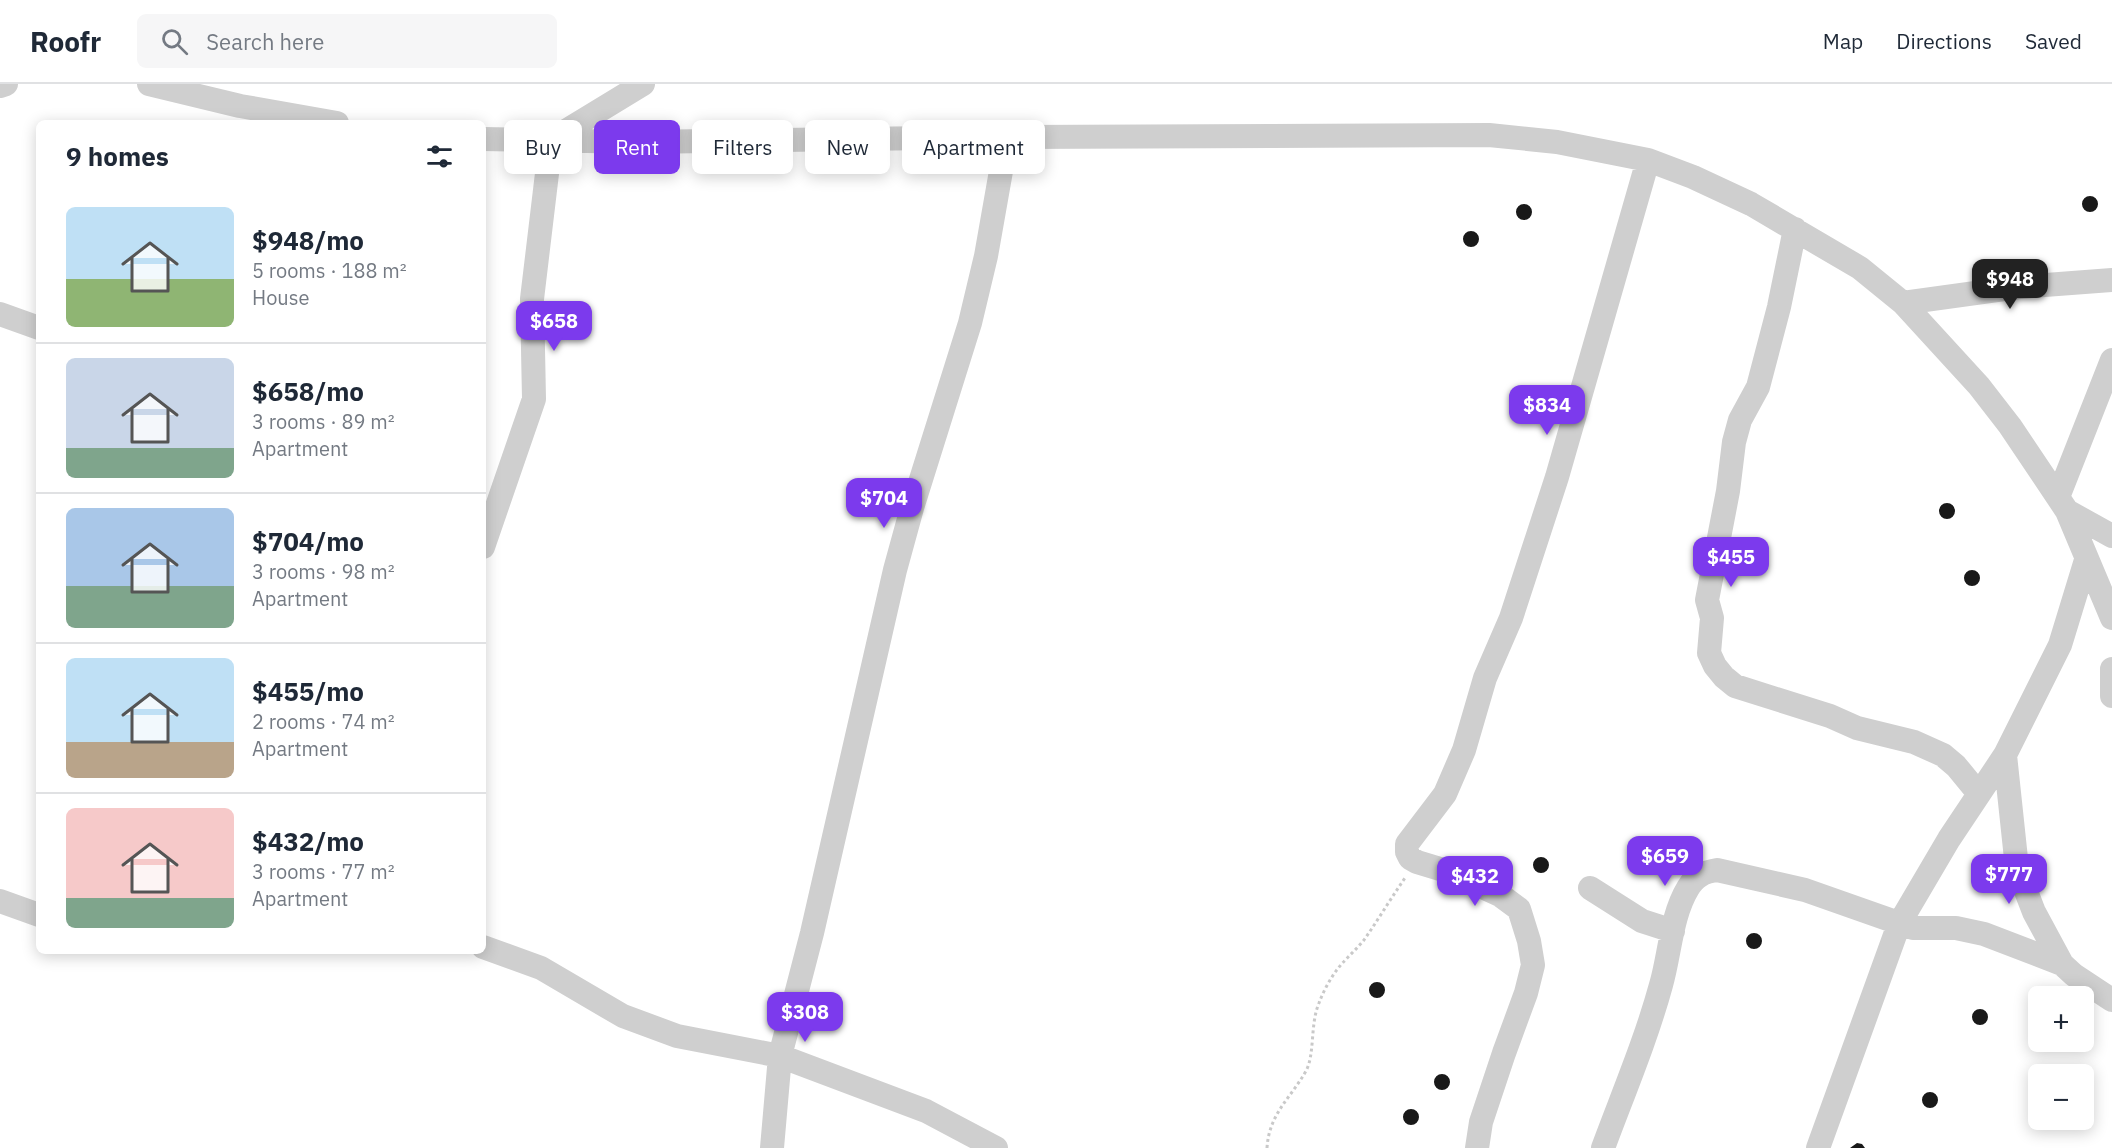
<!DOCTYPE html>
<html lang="en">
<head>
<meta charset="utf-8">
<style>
  body { margin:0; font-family:"IBM Plex Sans",sans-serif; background:#f6f6f7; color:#1f2937; height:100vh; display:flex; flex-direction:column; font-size:22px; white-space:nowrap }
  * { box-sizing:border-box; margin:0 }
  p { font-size:20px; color:#747a83 }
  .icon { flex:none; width:33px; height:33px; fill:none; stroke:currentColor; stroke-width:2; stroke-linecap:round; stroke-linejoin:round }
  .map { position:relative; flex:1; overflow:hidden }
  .details { position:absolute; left:36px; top:36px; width:450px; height:834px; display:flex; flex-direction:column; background:#fff; border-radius:9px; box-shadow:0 3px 15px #0003 }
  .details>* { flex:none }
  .banner { position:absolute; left:504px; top:36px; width:570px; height:54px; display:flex; gap:12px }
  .tools { position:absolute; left:2028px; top:902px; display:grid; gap:12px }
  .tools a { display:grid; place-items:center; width:66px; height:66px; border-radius:9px; background:#fff; box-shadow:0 3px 15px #0003; font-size:30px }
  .price { position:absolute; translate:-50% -51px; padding:0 14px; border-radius:12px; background:#7c3aed; color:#fff; font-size:20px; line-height:39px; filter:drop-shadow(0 2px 3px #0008) }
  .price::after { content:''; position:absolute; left:50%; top:36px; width:18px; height:14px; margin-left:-9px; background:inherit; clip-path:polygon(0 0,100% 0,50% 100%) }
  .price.current { background:#222; color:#fff }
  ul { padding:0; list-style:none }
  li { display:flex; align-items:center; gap:18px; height:150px; padding:0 30px }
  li+li { border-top:2px solid #e0e1e3 }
  li span { display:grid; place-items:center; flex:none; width:168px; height:120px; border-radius:9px; color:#555 }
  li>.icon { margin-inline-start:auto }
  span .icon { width:72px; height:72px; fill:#fffc; stroke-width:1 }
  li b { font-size:26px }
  h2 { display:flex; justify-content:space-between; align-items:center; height:72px; padding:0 30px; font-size:26px }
  .chip { padding:0 21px; border-radius:9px; background:#fff; box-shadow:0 3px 15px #0003; font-size:21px; line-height:54px }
  .chip.current { background:#7c3aed; color:#fff }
  header { display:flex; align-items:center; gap:36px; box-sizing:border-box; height:84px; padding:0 30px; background:#fff; border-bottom:2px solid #e0e1e3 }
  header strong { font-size:28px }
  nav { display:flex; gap:33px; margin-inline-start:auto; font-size:21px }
  .search { width:420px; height:54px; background:#f6f6f7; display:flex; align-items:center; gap:15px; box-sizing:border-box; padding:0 21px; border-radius:9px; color:#747a83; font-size:22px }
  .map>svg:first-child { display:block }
  .building { fill:#191919 }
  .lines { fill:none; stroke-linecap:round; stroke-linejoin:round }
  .path { stroke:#c9c9c9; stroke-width:3; stroke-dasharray:3 3; stroke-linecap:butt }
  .minor { stroke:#cfcfcf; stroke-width:24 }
</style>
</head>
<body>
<header>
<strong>Roofr</strong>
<div class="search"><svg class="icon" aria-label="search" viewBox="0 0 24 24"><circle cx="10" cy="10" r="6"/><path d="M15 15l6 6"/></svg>Search here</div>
<nav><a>Map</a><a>Directions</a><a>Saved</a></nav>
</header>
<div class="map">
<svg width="2112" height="1064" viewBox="0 0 2112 1064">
  <rect width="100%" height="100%" fill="#fff"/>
  <path class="building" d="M2082 120a8 8 0 1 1 16 0a8 8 0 1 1-16 0Z
    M1516 128a8 8 0 1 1 16 0a8 8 0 1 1-16 0Z
    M1463 155a8 8 0 1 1 16 0a8 8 0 1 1-16 0Z
    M1939 427a8 8 0 1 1 16 0a8 8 0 1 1-16 0Z
    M1964 494a8 8 0 1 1 16 0a8 8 0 1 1-16 0Z
    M1533 781a8 8 0 1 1 16 0a8 8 0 1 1-16 0Z
    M1746 857a8 8 0 1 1 16 0a8 8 0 1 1-16 0Z
    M1369 906a8 8 0 1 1 16 0a8 8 0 1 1-16 0Z
    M1972 933a8 8 0 1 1 16 0a8 8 0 1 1-16 0Z
    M1434 998a8 8 0 1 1 16 0a8 8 0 1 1-16 0Z
    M1922 1016a8 8 0 1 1 16 0a8 8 0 1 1-16 0Z
    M1403 1033a8 8 0 1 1 16 0a8 8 0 1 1-16 0Z
    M1857,1059l5,1 3,4h-15z"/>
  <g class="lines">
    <path class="path" d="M1267,1064c2,-34 23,-49 39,-77 9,-17 4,-47 13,-68 4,-11 10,-22 17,-32 8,-11 19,-20 28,-31 14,-20 27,-42 41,-62"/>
    <path class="minor" d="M149,0l91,22 97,17
      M0,2l6,-2
      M483,55l156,3 368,-5 482,-2 68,7 91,18 45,17 58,27 109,64 43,35 76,83 31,40 57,85 45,107
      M1795,145l-16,78 -21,80 -18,33 -6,22 -6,49 -21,109 5,18 -3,35 6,13 9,11 11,9 95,30 27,12 57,14 29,13 13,11 23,28
      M1903,219l116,-16 93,-7
      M0,230l39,14
      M2058,413l54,-137
      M2067,427l45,25
      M483,463l51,-148 -2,-100 19,-159 92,-56
      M2112,585v27
      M2005,671l12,113 17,44 28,52 12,11 38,25
      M1590,804l52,33 31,10
      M0,817l39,14
      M483,863l58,21 82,48 54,20 103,20 146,55 70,37
      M772,1064l8,-92 32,-123 83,-363 17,-62 58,-185 16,-67 21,-119
      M1477,1064l4,-26 23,-69 22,-60 7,-28 -4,-24 -10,-32 -19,-14 -50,-23 -33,-10 -7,-4 -3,-6v-8l38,-50 19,-44 21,-72 26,-60 46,-141 91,-317
      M1603,1064c20,-54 43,-108 58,-163 9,-31 10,-69 27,-97 7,-12 16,-16 29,-18l88,20 108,38h43l28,6 78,30
      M1818,1064l81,-224 50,-85 56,-84 55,-110 26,-85"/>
  </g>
</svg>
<div class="tools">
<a>+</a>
<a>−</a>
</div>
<b class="price current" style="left:2010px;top:226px">$948</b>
<b class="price" style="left:554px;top:268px">$658</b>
<b class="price" style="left:1547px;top:352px">$834</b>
<b class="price" style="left:884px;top:445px">$704</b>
<b class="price" style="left:1731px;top:504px">$455</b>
<b class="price" style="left:1665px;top:803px">$659</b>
<b class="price" style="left:2009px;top:821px">$777</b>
<b class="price" style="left:1475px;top:823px">$432</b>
<b class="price" style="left:805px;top:959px">$308</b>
<div class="banner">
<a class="chip">Buy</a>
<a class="chip current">Rent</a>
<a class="chip">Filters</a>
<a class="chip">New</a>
<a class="chip">Apartment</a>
</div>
<section class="details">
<h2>9 homes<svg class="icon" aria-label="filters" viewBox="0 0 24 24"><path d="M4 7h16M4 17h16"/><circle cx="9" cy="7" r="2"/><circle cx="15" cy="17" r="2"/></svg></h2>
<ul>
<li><span style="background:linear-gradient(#bfe0f5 60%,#8fb573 0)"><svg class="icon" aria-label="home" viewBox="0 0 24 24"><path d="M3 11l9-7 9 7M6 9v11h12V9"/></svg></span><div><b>$948/mo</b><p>5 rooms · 188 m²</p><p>House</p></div></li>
<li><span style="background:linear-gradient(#c9d6e8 75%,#7fa58c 0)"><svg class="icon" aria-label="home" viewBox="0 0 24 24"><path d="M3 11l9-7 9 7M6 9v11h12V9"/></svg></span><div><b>$658/mo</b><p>3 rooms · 89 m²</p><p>Apartment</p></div></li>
<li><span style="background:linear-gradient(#a9c7e8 65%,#7fa58c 0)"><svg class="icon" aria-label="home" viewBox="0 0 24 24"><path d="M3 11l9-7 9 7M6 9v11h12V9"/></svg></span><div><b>$704/mo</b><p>3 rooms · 98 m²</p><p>Apartment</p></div></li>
<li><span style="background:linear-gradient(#bfe0f5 70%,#b9a48a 0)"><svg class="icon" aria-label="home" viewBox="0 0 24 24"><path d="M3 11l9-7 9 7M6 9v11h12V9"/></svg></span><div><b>$455/mo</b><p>2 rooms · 74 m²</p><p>Apartment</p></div></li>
<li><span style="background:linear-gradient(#f6c9c9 75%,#7fa58c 0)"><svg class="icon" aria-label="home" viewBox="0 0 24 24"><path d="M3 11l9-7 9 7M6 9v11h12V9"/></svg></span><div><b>$432/mo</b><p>3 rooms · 77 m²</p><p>Apartment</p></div></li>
</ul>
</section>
</div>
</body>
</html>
